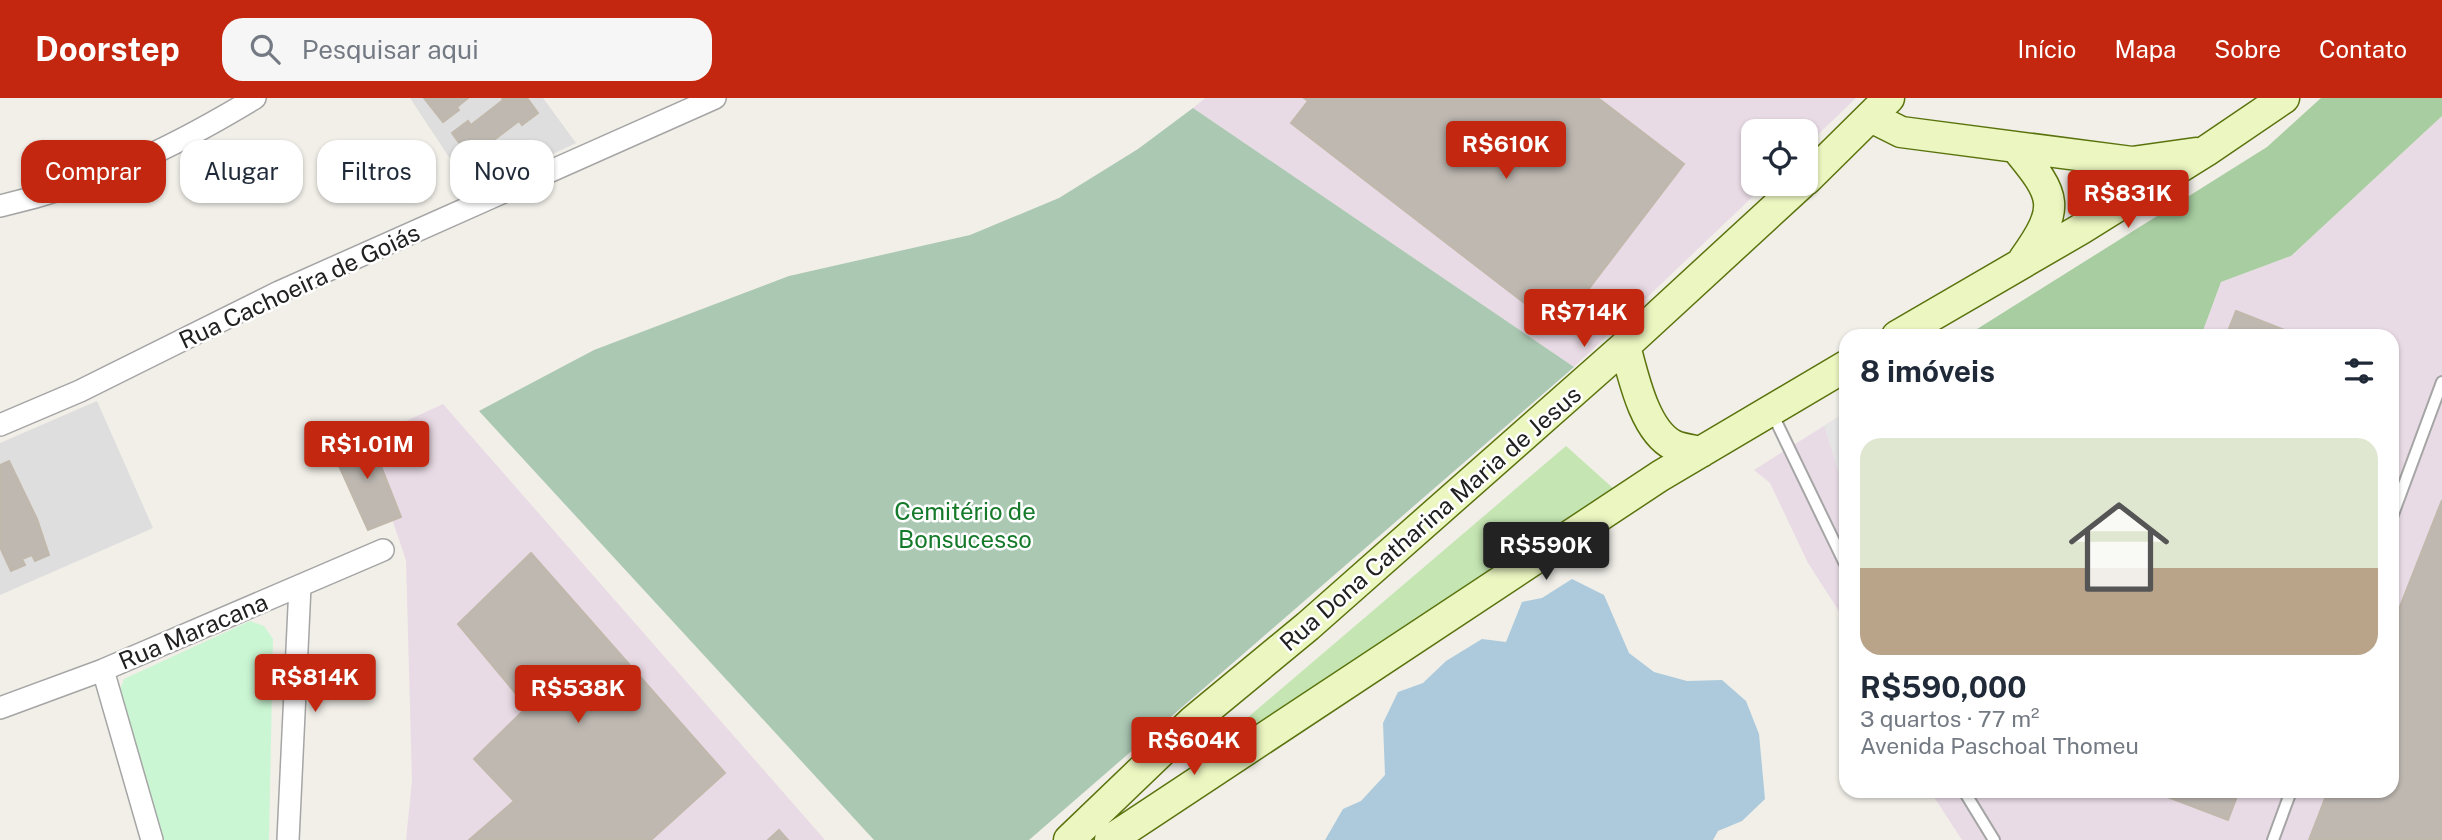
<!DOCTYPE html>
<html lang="pt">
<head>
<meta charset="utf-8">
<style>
  body { margin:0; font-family:"Public Sans",sans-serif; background:#f6f6f7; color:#1f2937; height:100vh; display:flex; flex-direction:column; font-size:26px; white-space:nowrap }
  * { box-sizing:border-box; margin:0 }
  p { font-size:23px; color:#747a83 }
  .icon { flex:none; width:38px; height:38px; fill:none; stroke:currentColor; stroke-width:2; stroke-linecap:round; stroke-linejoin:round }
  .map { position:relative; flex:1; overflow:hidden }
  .panel { position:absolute; left:1839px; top:231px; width:560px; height:469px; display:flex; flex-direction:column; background:#fff; border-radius:21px; box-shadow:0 2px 5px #0004 }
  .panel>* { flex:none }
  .top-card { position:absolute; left:21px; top:42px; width:665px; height:63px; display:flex; gap:14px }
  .fabs { position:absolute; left:1741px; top:21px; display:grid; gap:14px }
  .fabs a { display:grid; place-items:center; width:77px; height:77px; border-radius:14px; background:#fff; box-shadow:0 2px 5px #0004; font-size:35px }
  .price { position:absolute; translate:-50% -60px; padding:0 16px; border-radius:7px; background:#c3270f; color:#fff; font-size:23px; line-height:46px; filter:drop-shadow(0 2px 4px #0008) }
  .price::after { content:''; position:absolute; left:50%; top:42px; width:21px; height:16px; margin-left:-10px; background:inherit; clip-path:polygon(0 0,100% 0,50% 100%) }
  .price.active { background:#222; color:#fff }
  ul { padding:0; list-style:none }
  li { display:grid; align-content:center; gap:14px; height:371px; padding:0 21px }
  li span { display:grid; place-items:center; height:217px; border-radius:21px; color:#555 }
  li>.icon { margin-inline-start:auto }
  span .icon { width:126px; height:126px; fill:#fffc; stroke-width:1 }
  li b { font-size:30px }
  h2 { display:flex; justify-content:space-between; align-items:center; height:84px; padding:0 21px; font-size:30px }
  .chip { padding:0 24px; border-radius:21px; background:#fff; box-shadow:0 2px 5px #0004; font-size:24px; line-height:63px }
  .chip.active { background:#c3270f; color:#fff }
  header { display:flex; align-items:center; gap:42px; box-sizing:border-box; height:98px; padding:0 35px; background:#c3270f; color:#fff }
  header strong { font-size:33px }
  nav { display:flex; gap:38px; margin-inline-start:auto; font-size:24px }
  .search { width:490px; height:63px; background:#f6f6f7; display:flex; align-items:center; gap:18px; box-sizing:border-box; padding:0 24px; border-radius:21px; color:#747a83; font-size:26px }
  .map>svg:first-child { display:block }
  .residential { fill:#dfdede }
  .industrial { fill:#e9dbe5 }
  .grass { fill:#c5e6b3 }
  .forest { fill:#a7cda0 }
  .cemetery { fill:#abc8b3 }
  .park { fill:#caf6d3 }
  .parking { fill:#e5e5e5 }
  .water { fill:#accadb }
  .building { fill:#beb8b1; stroke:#c1b8ac; stroke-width:2 }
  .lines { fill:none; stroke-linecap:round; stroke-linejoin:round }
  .lane-casing { stroke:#a5a5a5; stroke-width:14 }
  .street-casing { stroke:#a5a5a5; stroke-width:24 }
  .secondary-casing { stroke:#5a730d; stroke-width:33 }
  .lane { stroke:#fff; stroke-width:10 }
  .street { stroke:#fff; stroke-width:21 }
  .secondary { stroke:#ecf6c1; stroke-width:30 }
  .labels { text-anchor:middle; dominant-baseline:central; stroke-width:5; stroke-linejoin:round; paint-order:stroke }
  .street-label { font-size:24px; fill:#212121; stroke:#fff }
  .park-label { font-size:24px; fill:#147a2a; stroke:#fff }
</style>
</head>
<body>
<header>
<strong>Doorstep</strong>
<div class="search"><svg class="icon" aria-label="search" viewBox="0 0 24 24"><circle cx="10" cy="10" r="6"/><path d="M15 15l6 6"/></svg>Pesquisar aqui</div>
<nav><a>Início</a><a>Mapa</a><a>Sobre</a><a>Contato</a></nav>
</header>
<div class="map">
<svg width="2442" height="742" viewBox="0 0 2442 742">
  <rect width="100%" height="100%" fill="#f1efe8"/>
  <path class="residential" d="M410,0h133l33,45 -104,49z
    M97,303l56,127 -153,67v-152z"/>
  <path class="industrial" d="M1205,0h651l-50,48v-15h-52v53h12l-192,183 -381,-259z
    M2442,18v724h-480l-32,-49h462v-455h-191l20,-54 70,-26z
    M443,306l382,436h-419l6,-59 -6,-221 -41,-120z
    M1846,314v210l-38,-59 -38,-80 -16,-13z"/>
  <path class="grass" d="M1566,348l48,43 -368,251 -27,2z"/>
  <path class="forest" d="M2321,0h121v18l-151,140 -70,26 -20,54h-235l301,-189z"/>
  <path class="cemetery" d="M1193,10l381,259 -545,473h-155l-395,-429 115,-61 195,-74 181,-41 89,-37 79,-49z"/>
  <path class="park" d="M250,523l14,5 9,13 -4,201h-106l-43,-150 4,-11z"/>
  <path class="parking" d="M1846,314v84l-22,-70z"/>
  <path class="water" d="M1572,481l32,16 25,58 25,19 33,9 35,-1 24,21 13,33 6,65 -23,22 -24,10 -5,9h-388l18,-31 18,-8 24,-26 -2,-52 15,-31 25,-9 23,-22 36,-22 24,3 16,-40 20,-4z"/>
  <path class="building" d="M424,0h44l-11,9 2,3 -16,12z
    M502,0h25l11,15 -16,12 -3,-4 -33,25 3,4 -16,12 -21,-29 16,-12 3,4 32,-25z
    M1304,0h294l86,66 -126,165 -267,-206 17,-22z
    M2236,213l64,25h-74z
    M368,335l33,84 -33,13 -37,-82z
    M9,363l28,58 12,36 -14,6 -3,-6 -10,4 3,6 -14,6 -11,-24v-82z
    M2442,402v340h-133l19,-49h64v-164z
    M531,455l194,220 -74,67h-182l45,-39 -40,-42 53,-52 -69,-83z
    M2152,693h87l-11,29z
    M779,732l9,10h-20z"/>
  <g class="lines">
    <defs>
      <path id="lane" d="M1772,315l74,153
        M2392,419l50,-135
        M1964,693l30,49
        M2273,742l18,-49"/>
      <path id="street" d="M0,108c99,-23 169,-56 255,-108
        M0,327l80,-34 199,-99 436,-194
        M103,572l49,170
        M0,610l103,-38 280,-120
        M288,742l12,-254"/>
      <path id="secondary" d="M1871,19l30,15 231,30 64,-9
        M2017,51c39,47 44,58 7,110
        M1806,82l83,-82
        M1897,238l184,-107 125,-78 78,-53
        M1625,248c8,29 19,84 48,99 8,4 19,5 28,7
        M1069,742l124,-119 115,-95 317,-280 176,-162
        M1110,742l550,-364 186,-110"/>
    </defs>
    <use href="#lane" class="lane-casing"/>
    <use href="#street" class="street-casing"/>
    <use href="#secondary" class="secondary-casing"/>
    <use href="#lane" class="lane"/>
    <use href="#street" class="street"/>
    <use href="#secondary" class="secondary"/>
  </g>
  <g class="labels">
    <g class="street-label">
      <text transform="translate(299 188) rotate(-25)">Rua Cachoeira de Goiás</text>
      <text transform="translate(1430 420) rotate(-41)">Rua Dona Catharina Maria de Jesus</text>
      <text transform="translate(193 533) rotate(-23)">Rua Maracana</text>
    </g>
    <g class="park-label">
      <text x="965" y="413">Cemitério de<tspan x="965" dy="28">Bonsucesso</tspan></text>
    </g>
  </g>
</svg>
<div class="fabs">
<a><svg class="icon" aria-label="locate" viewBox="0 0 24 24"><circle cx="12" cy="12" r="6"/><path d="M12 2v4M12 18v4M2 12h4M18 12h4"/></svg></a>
</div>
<b class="price" style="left:1506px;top:83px">R$610K</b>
<b class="price" style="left:2128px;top:132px">R$831K</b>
<b class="price" style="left:1584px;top:251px">R$714K</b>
<b class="price" style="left:367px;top:383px">R$1.01M</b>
<b class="price active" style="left:1546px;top:484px">R$590K</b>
<b class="price" style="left:315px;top:616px">R$814K</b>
<b class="price" style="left:578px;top:627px">R$538K</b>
<b class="price" style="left:1194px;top:679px">R$604K</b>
<div class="top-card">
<a class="chip active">Comprar</a>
<a class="chip">Alugar</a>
<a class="chip">Filtros</a>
<a class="chip">Novo</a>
</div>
<section class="panel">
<h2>8 imóveis<svg class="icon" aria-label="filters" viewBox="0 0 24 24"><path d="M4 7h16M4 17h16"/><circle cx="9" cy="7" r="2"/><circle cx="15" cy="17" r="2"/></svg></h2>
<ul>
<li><span style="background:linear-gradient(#dfe7d0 60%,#b9a48a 0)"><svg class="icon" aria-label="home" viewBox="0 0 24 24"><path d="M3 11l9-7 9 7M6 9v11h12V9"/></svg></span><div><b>R$590,000</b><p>3 quartos · 77 m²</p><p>Avenida Paschoal Thomeu</p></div></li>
</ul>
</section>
</div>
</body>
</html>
